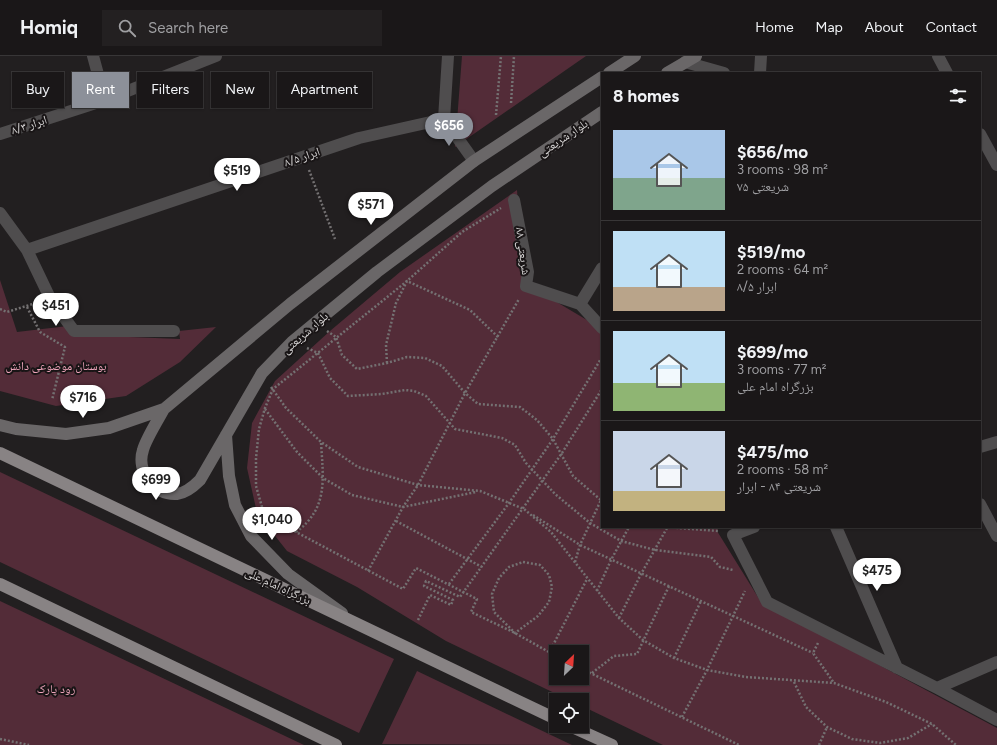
<!DOCTYPE html>
<html lang="en">
<head>
<meta charset="utf-8">
<style>
  body { margin:0; font-family:Figtree,"Noto Naskh Arabic",sans-serif; background:#232021; color:#f1f3f6; height:100vh; display:flex; flex-direction:column; font-size:15px; white-space:nowrap }
  * { box-sizing:border-box; margin:0 }
  p { font-size:13px; color:#9f9fa2 }
  .icon { flex:none; width:22px; height:22px; fill:none; stroke:currentColor; stroke-width:2; stroke-linecap:round; stroke-linejoin:round }
  .map { position:relative; flex:1; overflow:hidden }
  .sheet { position:absolute; left:601px; top:16px; width:380px; height:456px; display:flex; flex-direction:column; background:#1a1718; border-radius:0px; box-shadow:0 1px 3px #0004,0 0 0 1px #383637 }
  .sheet>* { flex:none }
  .hud { position:absolute; left:12px; top:16px; width:380px; height:36px; display:flex; gap:8px }
  .needle { width:26px; rotate:25deg }
  .controls { position:absolute; left:549px; top:589px; display:grid; gap:8px }
  .controls a { display:grid; place-items:center; width:40px; height:40px; border-radius:0px; background:#1a1718; box-shadow:0 1px 3px #0004,0 0 0 1px #383637; font-size:20px }
  .price { position:absolute; translate:-50% -34px; padding:0 9px; border-radius:14px; background:#fff; color:#222; font-size:13px; line-height:26px; filter:drop-shadow(0 1px 2px #0008) }
  .price::after { content:''; position:absolute; left:50%; top:24px; width:12px; height:9px; margin-left:-6px; background:inherit; clip-path:polygon(0 0,100% 0,50% 100%) }
  .price.active { background:#8c9099; color:#fff }
  ul { padding:0; list-style:none }
  li { display:flex; align-items:center; gap:12px; height:100px; padding:0 12px }
  li+li { border-top:1px solid #383637 }
  li span { display:grid; place-items:center; flex:none; width:112px; height:80px; border-radius:0px; color:#555 }
  li>.icon { margin-inline-start:auto }
  span .icon { width:48px; height:48px; fill:#fffc; stroke-width:1 }
  li b { font-size:17px }
  h2 { display:flex; justify-content:space-between; align-items:center; height:48px; padding:0 12px; font-size:17px }
  .pill { padding:0 14px; border-radius:0px; background:#1a1718; box-shadow:0 1px 3px #0004,0 0 0 1px #383637; font-size:14px; line-height:36px }
  .pill.active { background:#8c9099; color:#fff }
  header { display:flex; align-items:center; gap:24px; box-sizing:border-box; height:56px; padding:0 20px; background:#1a1718; border-bottom:1px solid #383637 }
  header strong { font-size:19px }
  nav { display:flex; gap:22px; margin-inline-start:auto; font-size:14px }
  .search { width:280px; height:36px; background:#232021; display:flex; align-items:center; gap:10px; box-sizing:border-box; padding:0 14px; border-radius:0px; color:#9f9fa2; font-size:15px }
  .map>svg:first-child { display:block }
  .green { fill:#532c38; fill-rule:evenodd }
  .lines { fill:none; stroke-linecap:round; stroke-linejoin:round }
  .path { stroke:#747172; stroke-width:2.5; stroke-dasharray:2 2; stroke-linecap:butt }
  .minor { stroke:#4f4d4e; stroke-width:12 }
  .secondary { stroke:#6a6768; stroke-width:12 }
  .trunk { stroke:#888384; stroke-width:12 }
  .labels { text-anchor:middle; dominant-baseline:central; stroke-width:4; stroke-linejoin:round; paint-order:stroke }
  .street-label { font-size:12px; fill:#d7d5d5; stroke:#191516 }
  .park-label { font-size:12px; fill:#efa6bc; stroke:#191516 }
</style>
</head>
<body>
<header>
<strong>Homiq</strong>
<div class="search"><svg class="icon" aria-label="search" viewBox="0 0 24 24"><circle cx="10" cy="10" r="6"/><path d="M15 15l6 6"/></svg>Search here</div>
<nav><a>Home</a><a>Map</a><a>About</a><a>Contact</a></nav>
</header>
<div class="map">
<svg width="997" height="689" viewBox="0 0 997 689">
  <rect width="100%" height="100%" fill="#221f20"/>
  <path class="green" d="M462,0h124l-131,91z
    M517,134l6,92 79,47v198h117l-2,4 44,71 236,126v17h-334l-81,-39v-6h-13l-123,-59 -89,-54 -70,-36 -30,-38 -10,-45 5,-45 23,-42 55,-50 70,-59zM556,596h26v26h-26z
    M0,224l17,52 51,-6 11,9 101,4 -1,-8 37,-4 -36,35 -54,34 -70,10 -56,-15z
    M0,416l394,187 -35,74 -359,-171z
    M0,545l304,144h-304z
    M417,615l155,74 -190,-1z"/>
  <g class="lines">
    <path class="path" d="M511,47l3,-47
      M496,59l5,-59
      M309,114l26,69
      M27,251l13,25 25,15 -13,53
      M0,253l7,3 29,-9
      M327,275l9,6 6,18 15,14 30,-6 20,-6 18,1 17,8 23,27 13,11 42,3 17,13 16,19 20,37 29,25
      M498,281l-28,-27 -63,-29 -134,108 -8,19 -6,21 -3,29v28l8,28 32,18 107,57 13,-21 61,31 -6,13 44,21 41,23
      M307,292l11,5 12,25 18,18 34,-2 23,-4 9,1 12,5 29,33 47,9 13,7 11,18 29,31 35,29 31,18 34,9 56,7 9,10 13,3
      M387,307l-1,-18 10,-42 11,-22 55,-49 39,-24
      M271,331l15,21 35,34 37,25 60,18 62,6 44,18 27,23 68,86 24,22 31,18 33,12 39,7 88,6 52,19 46,22 24,21
      M265,353l32,43 26,26 29,17 51,12 73,-15
      M533,459l47,30 233,108
      M396,465l86,46
      M664,471l55,4
      M296,476c33,-24 27,-54 25,-90
      M523,506l17,3 9,10 3,12 -3,15 -11,14 -23,17 -21,-21 -2,-18 7,-16 10,-11z
      M575,506l5,-17 21,-45
      M368,515l35,-64 15,-22 47,-92 54,-94
      M449,528l60,-81 44,-64 49,-82
      M597,535l14,-31 18,-33
      M619,562l22,-44 26,-46
      M418,564l12,-25 21,10 2,-5 -29,-14 2,-5 34,16 102,-144 40,-64
      M818,587l-5,10 21,30
      M549,597l38,-74
      M674,602l27,-57
      M582,613l157,76
      M592,617l22,-17 23,-2 32,-68
      M794,626l12,25 21,20 25,12 28,4 28,-5 24,-14
      M682,661l25,-47 38,-79
      M0,683l29,6
      M819,689l8,-18"/>
    <path class="minor" d="M93,0l12,44
      M448,0l-4,63 30,42
      M938,0l9,17
      M685,6l39,11
      M760,17l1,-17
      M0,78l105,-34 111,-44
      M980,78l17,31
      M514,144l14,72 -2,14 54,18 22,24
      M0,157l27,37 23,48 24,33h100
      M27,194l332,-112 85,-19
      M580,248l22,-36
      M980,391l17,-5
      M980,448l17,32
      M754,471l-21,8 34,67 170,86 60,32
      M836,471l61,141
      M937,632l60,-26"/>
    <path class="secondary" d="M609,17l26,-17
      M667,17l29,-17
      M164,353c-6,11 -18,30 -21,41 -7,21 11,46 34,44 9,-1 17,-8 23,-14l62,-107 30,-31 85,-70 115,-86 110,-74
      M0,369l16,4 50,5 43,-6 55,-19 126,-105 184,-143 128,-84
      M226,379l3,41 6,29 16,31 37,38 54,39"/>
    <path class="trunk" d="M0,397l556,266
      M0,528l336,161
      M570,670l42,19"/>
  </g>
  <g class="labels">
    <g class="street-label">
      <text transform="translate(29 69) rotate(-18)">ابرار ۸/۳</text>
      <text transform="translate(563 82) rotate(-34)">بلوار شریعتی</text>
      <text transform="translate(302 101) rotate(-19)">ابرار ۸/۵</text>
      <text transform="translate(523 195) rotate(82)">شریعتی ۸۸</text>
      <text transform="translate(305 277) rotate(-41)">بلوار شریعتی</text>
      <text transform="translate(278 530) rotate(25)">بزرگراه امام علی</text>
    </g>
    <g class="park-label">
      <text x="56" y="310">بوستان موضوعی دانش</text>
      <text x="56" y="633">رود پارک</text>
    </g>
  </g>
</svg>
<div class="controls">
<a><svg class="needle" viewBox="-14 -14 28 28"><path d="M0-13l5 13h-10z" fill="#e53935"/><path d="M0 13l5-13h-10z" fill="#9f9fa2"/></svg></a>
<a><svg class="icon" aria-label="locate" viewBox="0 0 24 24"><circle cx="12" cy="12" r="6"/><path d="M12 2v4M12 18v4M2 12h4M18 12h4"/></svg></a>
</div>
<b class="price active" style="left:449px;top:91px">$656</b>
<b class="price" style="left:237px;top:136px">$519</b>
<b class="price" style="left:371px;top:170px">$571</b>
<b class="price" style="left:56px;top:271px">$451</b>
<b class="price" style="left:83px;top:363px">$716</b>
<b class="price" style="left:156px;top:445px">$699</b>
<b class="price" style="left:272px;top:485px">$1,040</b>
<b class="price" style="left:877px;top:536px">$475</b>
<div class="hud">
<a class="pill">Buy</a>
<a class="pill active">Rent</a>
<a class="pill">Filters</a>
<a class="pill">New</a>
<a class="pill">Apartment</a>
</div>
<section class="sheet">
<h2>8 homes<svg class="icon" aria-label="filters" viewBox="0 0 24 24"><path d="M4 7h16M4 17h16"/><circle cx="9" cy="7" r="2"/><circle cx="15" cy="17" r="2"/></svg></h2>
<ul>
<li><span style="background:linear-gradient(#a9c7e8 60%,#7fa58c 0)"><svg class="icon" aria-label="home" viewBox="0 0 24 24"><path d="M3 11l9-7 9 7M6 9v11h12V9"/></svg></span><div><b>$656/mo</b><p>3 rooms · 98 m²</p><p>شریعتی ۷۵</p></div></li>
<li><span style="background:linear-gradient(#bfe0f5 70%,#b9a48a 0)"><svg class="icon" aria-label="home" viewBox="0 0 24 24"><path d="M3 11l9-7 9 7M6 9v11h12V9"/></svg></span><div><b>$519/mo</b><p>2 rooms · 64 m²</p><p>ابرار ۸/۵</p></div></li>
<li><span style="background:linear-gradient(#bfe0f5 65%,#8fb573 0)"><svg class="icon" aria-label="home" viewBox="0 0 24 24"><path d="M3 11l9-7 9 7M6 9v11h12V9"/></svg></span><div><b>$699/mo</b><p>3 rooms · 77 m²</p><p>بزرگراه امام علی</p></div></li>
<li><span style="background:linear-gradient(#c9d6e8 75%,#c2b280 0)"><svg class="icon" aria-label="home" viewBox="0 0 24 24"><path d="M3 11l9-7 9 7M6 9v11h12V9"/></svg></span><div><b>$475/mo</b><p>2 rooms · 58 m²</p><p>شریعتی ۸۴ - ابرار</p></div></li>
</ul>
</section>
</div>
</body>
</html>
